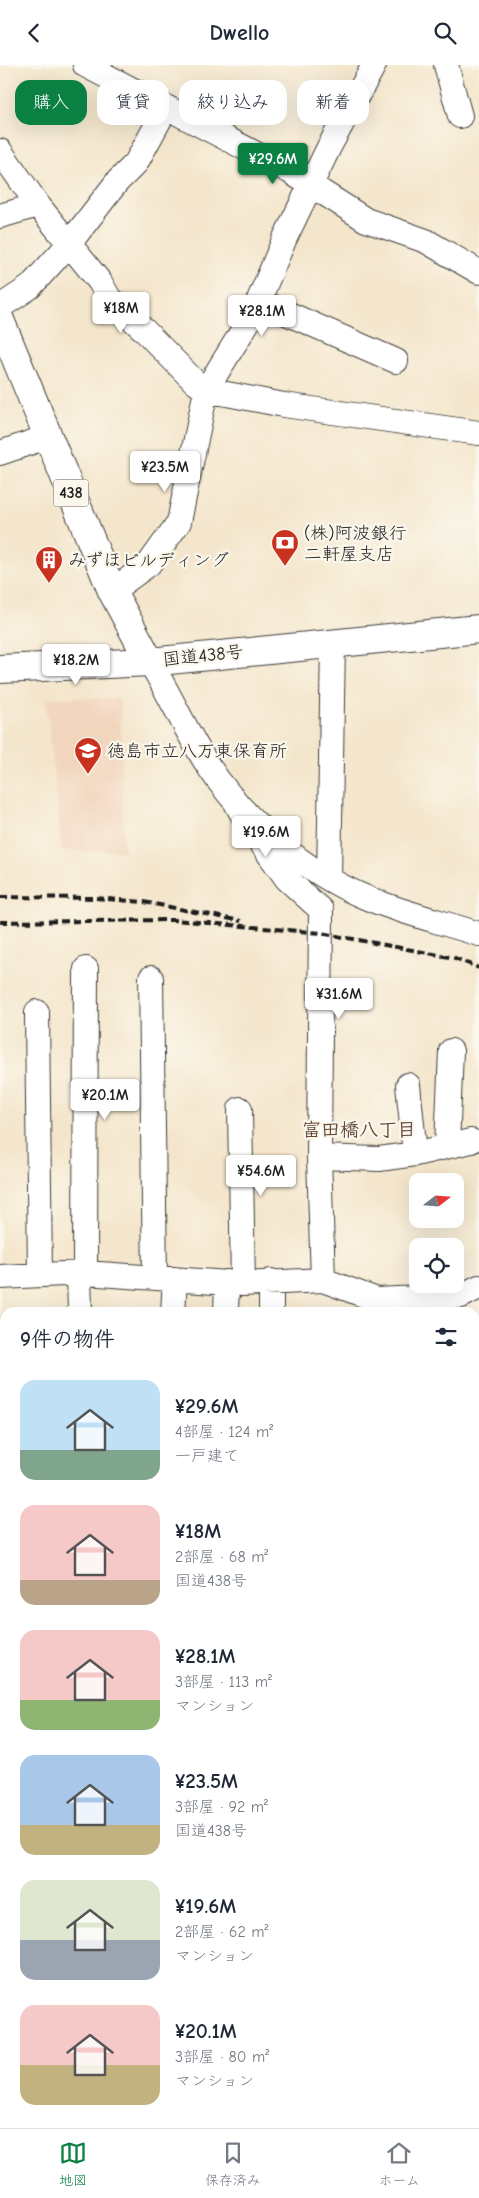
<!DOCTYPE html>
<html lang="ja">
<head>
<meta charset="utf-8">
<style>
  body { margin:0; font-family:"Comic Neue","Klee One",sans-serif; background:#f6f6f7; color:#1f2937; height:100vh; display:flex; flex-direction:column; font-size:19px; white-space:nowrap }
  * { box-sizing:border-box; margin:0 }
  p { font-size:16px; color:#747a83 }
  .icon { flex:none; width:28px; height:28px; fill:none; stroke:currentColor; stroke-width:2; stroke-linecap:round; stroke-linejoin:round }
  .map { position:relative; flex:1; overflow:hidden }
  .side { position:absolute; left:0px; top:1242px; width:480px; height:821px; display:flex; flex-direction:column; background:#fff; border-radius:15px 15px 0 0; box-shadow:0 5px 20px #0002 }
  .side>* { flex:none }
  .banner { position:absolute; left:15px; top:15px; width:450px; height:45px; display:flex; gap:10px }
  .needle { width:32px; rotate:73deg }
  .fabs { position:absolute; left:409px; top:1108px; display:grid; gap:10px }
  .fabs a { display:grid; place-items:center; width:55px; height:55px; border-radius:10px; background:#fff; box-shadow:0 5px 20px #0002; font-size:25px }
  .price { position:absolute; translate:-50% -42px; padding:0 11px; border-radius:5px; background:#fff; color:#222; font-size:16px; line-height:32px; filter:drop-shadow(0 1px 2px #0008) }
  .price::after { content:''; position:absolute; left:50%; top:30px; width:15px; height:11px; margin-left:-8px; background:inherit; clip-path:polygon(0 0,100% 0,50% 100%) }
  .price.on { background:#0b8043; color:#fff }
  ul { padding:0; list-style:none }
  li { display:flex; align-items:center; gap:15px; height:125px; padding:0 20px }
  li span { display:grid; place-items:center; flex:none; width:140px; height:100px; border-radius:15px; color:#555 }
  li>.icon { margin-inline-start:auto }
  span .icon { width:60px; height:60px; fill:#fffc; stroke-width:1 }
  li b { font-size:21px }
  h2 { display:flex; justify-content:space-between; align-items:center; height:60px; padding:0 20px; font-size:21px }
  .chip { padding:0 18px; border-radius:15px; background:#fff; box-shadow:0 5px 20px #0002; font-size:18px; line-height:45px }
  .chip.on { background:#0b8043; color:#fff }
  header { display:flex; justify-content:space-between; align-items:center; height:65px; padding:0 20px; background:#fff; font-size:22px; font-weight:800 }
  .menu { display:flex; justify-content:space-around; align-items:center; height:70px; border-top:1px solid #e0e1e3; background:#fff; font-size:14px; color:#747a83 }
  .menu a { display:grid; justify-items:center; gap:2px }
  .menu .on { color:#0b8043 }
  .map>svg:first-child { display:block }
  .built { fill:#f2d5bd }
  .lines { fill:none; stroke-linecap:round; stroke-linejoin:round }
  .minor-casing { stroke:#3c3a36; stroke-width:26 }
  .major-casing { stroke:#3c3a36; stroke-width:30 }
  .highway-casing { stroke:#3c3a36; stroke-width:30 }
  .minor { stroke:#fff; stroke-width:24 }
  .major { stroke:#fff; stroke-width:28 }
  .highway { stroke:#fff; stroke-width:28 }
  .rail { stroke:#1c1c1c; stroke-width:4; stroke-dasharray:8 4; stroke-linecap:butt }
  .labels { text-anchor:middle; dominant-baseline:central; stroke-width:4.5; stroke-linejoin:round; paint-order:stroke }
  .shield { fill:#fbf7ec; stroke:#5f5e5a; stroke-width:1 }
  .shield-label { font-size:16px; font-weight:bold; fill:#1c1c1c }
  .poi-label { font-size:18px; fill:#1c1c1c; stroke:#fbf7ec; text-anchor:start }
  .street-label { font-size:18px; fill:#1c1c1c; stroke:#fbf7ec }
  .neighbourhood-label { font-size:19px; font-weight:bold; fill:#634a3b; stroke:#fbf7ec }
</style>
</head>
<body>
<header><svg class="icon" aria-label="back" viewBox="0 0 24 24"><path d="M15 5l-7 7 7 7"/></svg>Dwello<svg class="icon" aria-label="search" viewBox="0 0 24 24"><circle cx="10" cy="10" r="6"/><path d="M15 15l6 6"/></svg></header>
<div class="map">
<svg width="479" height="2063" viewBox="0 0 479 2063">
  <rect width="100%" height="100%" fill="#fbf7ec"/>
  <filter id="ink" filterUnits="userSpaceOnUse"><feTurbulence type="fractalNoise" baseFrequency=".02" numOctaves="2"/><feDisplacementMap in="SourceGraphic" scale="10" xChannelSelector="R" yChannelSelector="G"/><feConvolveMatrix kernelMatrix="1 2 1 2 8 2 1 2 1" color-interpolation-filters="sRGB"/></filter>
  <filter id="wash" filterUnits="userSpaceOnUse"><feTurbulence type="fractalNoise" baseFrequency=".0096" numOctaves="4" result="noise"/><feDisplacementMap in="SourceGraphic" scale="20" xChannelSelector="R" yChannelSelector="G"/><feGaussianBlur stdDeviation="1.12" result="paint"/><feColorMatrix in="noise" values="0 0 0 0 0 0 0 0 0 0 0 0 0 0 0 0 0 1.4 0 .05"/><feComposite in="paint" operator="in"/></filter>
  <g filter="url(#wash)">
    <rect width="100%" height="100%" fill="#f4e6cc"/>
    <path class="built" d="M46,633h74l4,153h-62z"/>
  </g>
  <g filter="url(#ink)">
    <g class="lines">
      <defs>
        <path id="minor" d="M85,0l204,106 77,49 60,21 53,31
          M374,0l-45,82 -44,91 -32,76 -47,76 78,15 195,28
          M446,0l14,51
          M0,86l38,54 62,77 9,16 35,32 51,52 11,8 -27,132 -30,42 -37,27
          M0,151l38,-11
          M259,236l137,60
          M0,242l30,-20 39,-43 48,-62 19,-19 30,-55
          M0,388l47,-16
          M150,597c20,33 36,69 57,102 36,56 99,109 160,134 36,15 75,24 112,36
          M235,736l13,24 39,54 34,31 -2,247 4,123
          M329,814l4,-236
          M151,913l4,300
          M37,947l3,263
          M408,1020l7,69
          M240,1044l3,175
          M447,1081l4,-95
          M319,1092l60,2 36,-5 56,-13
          M79,1208l1,40
          M85,1208l1,-304
          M0,1212l85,-4 158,11 80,-4 54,20 4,13
          M377,1235l84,-4 18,-9
          M173,1248l2,-34
          M226,1248l1,-31
          M271,1248v-32
          M0,1454h5
          M475,1459h4
          M475,1519l4,-3
          M0,1654l5,-1
          M0,1702h5
          M475,1727l4,1
          M0,1864l5,-2
          M475,1961l4,-5
          M0,1995l5,-5
          M201,2059v4
          M321,2059l1,4
          M397,2059l1,4"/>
        <path id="major" d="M0,604l150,-7"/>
        <path id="highway" d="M0,255l112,271 38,71 329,-33"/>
      </defs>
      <use href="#minor" class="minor-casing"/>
      <use href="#major" class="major-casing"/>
      <use href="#highway" class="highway-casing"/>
      <use href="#minor" class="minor"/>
      <use href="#major" class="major"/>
      <use href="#highway" class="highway"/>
      <path class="rail" d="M0,832l96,1 48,4 97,19
        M0,857l174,-2 147,13 134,25 24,10"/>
    </g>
  </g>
  <defs>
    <symbol id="bank-pin" viewBox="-11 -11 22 30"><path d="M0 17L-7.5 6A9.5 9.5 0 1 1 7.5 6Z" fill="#c8321e" stroke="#fbf7ec"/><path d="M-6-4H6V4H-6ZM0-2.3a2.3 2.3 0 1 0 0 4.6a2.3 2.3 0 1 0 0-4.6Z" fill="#fff"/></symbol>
    <symbol id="building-pin" viewBox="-11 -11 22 30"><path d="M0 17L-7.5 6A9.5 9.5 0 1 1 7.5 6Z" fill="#c8321e" stroke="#fbf7ec"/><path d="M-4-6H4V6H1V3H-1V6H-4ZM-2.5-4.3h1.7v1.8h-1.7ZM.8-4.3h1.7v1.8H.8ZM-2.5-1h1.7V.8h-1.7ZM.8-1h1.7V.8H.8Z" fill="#fff"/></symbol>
    <symbol id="school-pin" viewBox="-11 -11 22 30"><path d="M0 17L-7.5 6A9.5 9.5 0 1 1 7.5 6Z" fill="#c8321e" stroke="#fbf7ec"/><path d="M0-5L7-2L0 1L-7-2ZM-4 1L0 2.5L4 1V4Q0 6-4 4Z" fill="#fff"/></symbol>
  </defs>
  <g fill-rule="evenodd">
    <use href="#bank-pin" x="269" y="462" width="32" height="43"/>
    <use href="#building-pin" x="33" y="479" width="32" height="43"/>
    <use href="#school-pin" x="72" y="670" width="32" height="43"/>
  </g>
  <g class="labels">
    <rect class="shield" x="53.5" y="414.5" width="35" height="27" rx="4"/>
    <g class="shield-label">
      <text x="71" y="428">438</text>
    </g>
    <g class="poi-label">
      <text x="304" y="468">(株)阿波銀行<tspan x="304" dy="21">二軒屋支店</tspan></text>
      <text x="68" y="495">みずほビルディング</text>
      <text x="107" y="686">徳島市立八万東保育所</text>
    </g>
    <g class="street-label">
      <text transform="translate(203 591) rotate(-6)">国道438号</text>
    </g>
    <g class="neighbourhood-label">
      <text x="359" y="1065">富田橋八丁目</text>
    </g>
  </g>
</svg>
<div class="fabs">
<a><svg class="needle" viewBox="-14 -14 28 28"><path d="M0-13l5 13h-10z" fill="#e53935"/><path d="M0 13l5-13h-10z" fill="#747a83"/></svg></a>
<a><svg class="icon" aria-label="locate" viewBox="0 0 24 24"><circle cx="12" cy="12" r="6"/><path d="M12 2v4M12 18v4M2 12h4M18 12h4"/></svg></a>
</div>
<b class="price on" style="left:273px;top:120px">¥29.6M</b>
<b class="price" style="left:121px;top:269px">¥18M</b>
<b class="price" style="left:262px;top:272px">¥28.1M</b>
<b class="price" style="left:165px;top:428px">¥23.5M</b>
<b class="price" style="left:76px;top:621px">¥18.2M</b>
<b class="price" style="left:266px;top:793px">¥19.6M</b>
<b class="price" style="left:339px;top:955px">¥31.6M</b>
<b class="price" style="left:105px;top:1056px">¥20.1M</b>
<b class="price" style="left:261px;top:1132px">¥54.6M</b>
<div class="banner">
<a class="chip on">購入</a>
<a class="chip">賃貸</a>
<a class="chip">絞り込み</a>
<a class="chip">新着</a>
</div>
<section class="side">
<h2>9件の物件<svg class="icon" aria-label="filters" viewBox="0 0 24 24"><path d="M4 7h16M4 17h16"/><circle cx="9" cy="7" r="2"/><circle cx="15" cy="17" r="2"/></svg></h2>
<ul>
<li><span style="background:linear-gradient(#bfe0f5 70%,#7fa58c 0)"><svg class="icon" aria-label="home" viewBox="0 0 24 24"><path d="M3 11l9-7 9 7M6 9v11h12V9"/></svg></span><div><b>¥29.6M</b><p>4部屋 · 124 m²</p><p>一戸建て</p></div></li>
<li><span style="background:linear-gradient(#f6c9c9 75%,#b9a48a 0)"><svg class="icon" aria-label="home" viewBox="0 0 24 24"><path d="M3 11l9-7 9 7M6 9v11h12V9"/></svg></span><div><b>¥18M</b><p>2部屋 · 68 m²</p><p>国道438号</p></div></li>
<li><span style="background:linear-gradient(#f6c9c9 70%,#8fb573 0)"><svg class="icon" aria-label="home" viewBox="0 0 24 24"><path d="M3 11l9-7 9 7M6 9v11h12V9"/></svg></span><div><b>¥28.1M</b><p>3部屋 · 113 m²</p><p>マンション</p></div></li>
<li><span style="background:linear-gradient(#a9c7e8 70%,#c2b280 0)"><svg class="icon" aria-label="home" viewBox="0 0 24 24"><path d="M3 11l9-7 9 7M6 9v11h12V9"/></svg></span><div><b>¥23.5M</b><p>3部屋 · 92 m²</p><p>国道438号</p></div></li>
<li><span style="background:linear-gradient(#dfe7d0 60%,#9aa5b1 0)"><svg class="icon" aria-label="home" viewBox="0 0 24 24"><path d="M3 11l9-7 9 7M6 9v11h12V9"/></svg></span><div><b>¥19.6M</b><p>2部屋 · 62 m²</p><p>マンション</p></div></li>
<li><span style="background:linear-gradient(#f6c9c9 60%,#c2b280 0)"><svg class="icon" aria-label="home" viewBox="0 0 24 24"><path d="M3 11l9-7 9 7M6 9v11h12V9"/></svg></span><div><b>¥20.1M</b><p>3部屋 · 80 m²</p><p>マンション</p></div></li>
</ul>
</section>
</div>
<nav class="menu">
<a class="on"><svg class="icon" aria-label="map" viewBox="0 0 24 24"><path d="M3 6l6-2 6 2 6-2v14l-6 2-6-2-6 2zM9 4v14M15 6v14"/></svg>地図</a>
<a><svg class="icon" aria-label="saved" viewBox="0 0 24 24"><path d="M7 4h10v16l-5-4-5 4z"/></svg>保存済み</a>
<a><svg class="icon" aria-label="home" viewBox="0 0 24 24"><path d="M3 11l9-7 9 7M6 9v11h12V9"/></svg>ホーム</a>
</nav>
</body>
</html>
